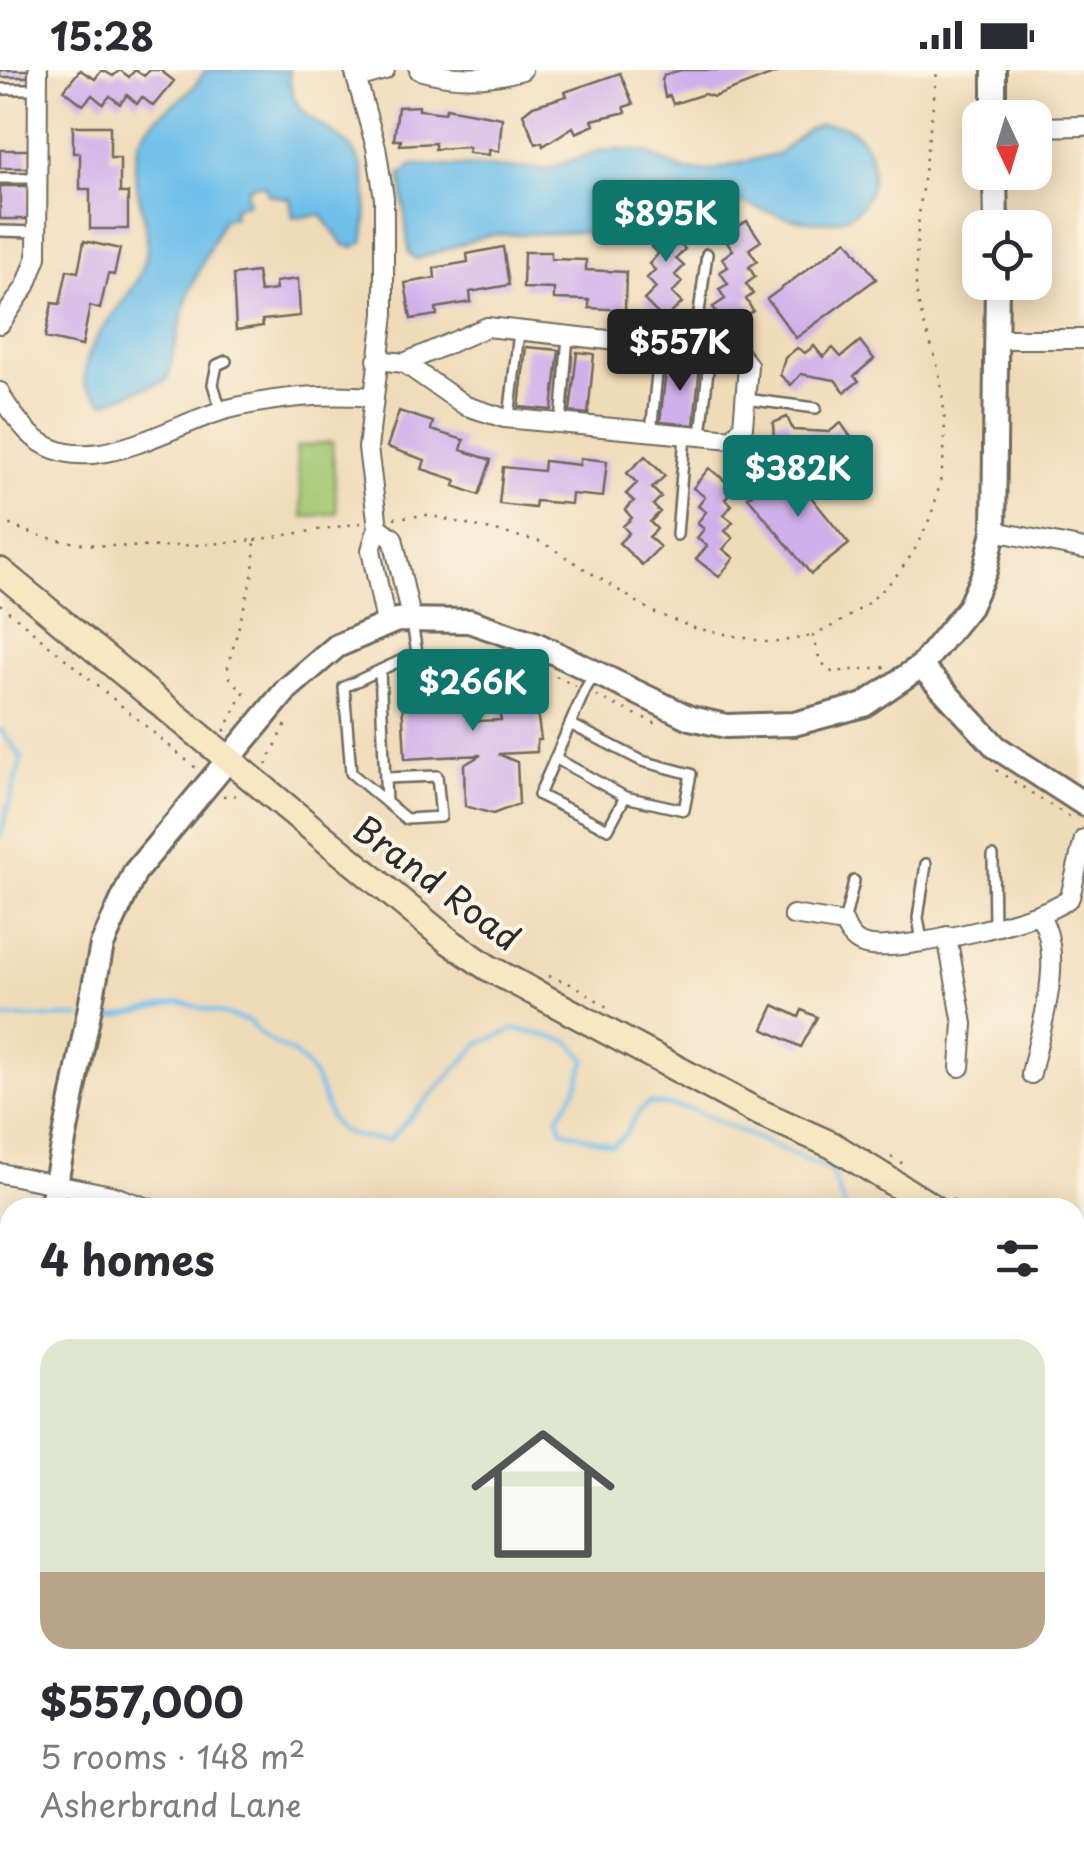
<!DOCTYPE html>
<html lang="en">
<head>
<meta charset="utf-8">
<style>
  body { margin:0; font-family:"Playpen Sans",sans-serif; background:#f2f2f3; color:#2b2b33; height:100vh; display:flex; flex-direction:column; font-size:38px; white-space:nowrap }
  * { box-sizing:border-box; margin:0 }
  p { font-size:32px; color:#7c7c81 }
  .icon { flex:none; width:55px; height:55px; fill:none; stroke:currentColor; stroke-width:2; stroke-linecap:round; stroke-linejoin:round }
  .map { position:relative; flex:1; overflow:hidden }
  .drawer { position:absolute; left:0px; top:1128px; width:1085px; height:672px; display:flex; flex-direction:column; background:#fff; border-radius:30px 30px 0 0; box-shadow:0 5px 25px #0003 }
  .drawer>* { flex:none }
  .needle { width:65px; rotate:176deg }
  .tools { position:absolute; left:962px; top:30px; display:grid; gap:20px }
  .tools a { display:grid; place-items:center; width:90px; height:90px; border-radius:20px; background:#fff; box-shadow:0 5px 25px #0003; font-size:50px }
  .price { position:absolute; translate:-50% -85px; padding:0 22px; border-radius:10px; background:#0f766e; color:#fff; font-size:32px; line-height:65px; filter:drop-shadow(0 2px 5px #0008) }
  .price::after { content:''; position:absolute; left:50%; top:60px; width:30px; height:22px; margin-left:-15px; background:inherit; clip-path:polygon(0 0,100% 0,50% 100%) }
  .price.current { background:#222; color:#fff }
  ul { padding:0; list-style:none }
  li { display:grid; align-content:center; gap:20px; height:530px; padding:0 40px }
  li span { display:grid; place-items:center; height:310px; border-radius:30px; color:#555 }
  li>.icon { margin-inline-start:auto }
  span .icon { width:180px; height:180px; fill:#fffc; stroke-width:1 }
  li b { font-size:42px }
  h2 { display:flex; justify-content:space-between; align-items:center; height:120px; padding:0 40px; font-size:42px }
  .status { display:flex; justify-content:space-between; align-items:center; height:70px; padding:0 50px; background:#fff; direction:ltr }
  .status svg { height:28px; fill:currentColor }
  .map>svg:first-child { display:block }
  .green { fill:#a3c872; stroke:#677a4e; stroke-width:2.5 }
  .water { fill:#6ebfea; stroke:#4c758a; stroke-width:2.5 }
  .lines { fill:none; stroke-linecap:round; stroke-linejoin:round }
  .stream { stroke:#6ebfea; stroke-width:4 }
  .building { fill:#d0b0ea }
  .service-casing { stroke:#70695d; stroke-width:14 }
  .minor-casing { stroke:#70695d; stroke-width:22 }
  .tertiary-casing { stroke:#70695d; stroke-width:28 }
  .secondary-casing { stroke:#70695d; stroke-width:30 }
  .path { stroke:#70695d; stroke-width:2.5; stroke-dasharray:2.5 8; stroke-linecap:butt }
  .service { stroke:#fff; stroke-width:9 }
  .minor { stroke:#fff; stroke-width:18 }
  .tertiary { stroke:#fff; stroke-width:22 }
  .secondary { stroke:#f7e8c3; stroke-width:25 }
  .labels { text-anchor:middle; dominant-baseline:central; stroke-width:8; stroke-linejoin:round; paint-order:stroke }
  .street-label { font-size:35px; fill:#2b2b2b; stroke:#fcf5e5 }
</style>
</head>
<body>
<div class="status"><b>15:28</b><svg viewBox="0 0 49 12"><path d="M0 12V9h3v3zM5 12V6h3v6zM10 12V3h3v9zM15 12V0h3v12zM26 1h20v11H26zM47 4h2v5h-2z"/></svg></div>
<div class="map">
<svg width="1084" height="1799" viewBox="0 0 1084 1799">
  <rect width="100%" height="100%" fill="#fcf5e5"/>
  <filter id="ink" filterUnits="userSpaceOnUse"><feTurbulence type="fractalNoise" baseFrequency=".01" numOctaves="2"/><feDisplacementMap in="SourceGraphic" scale="20" xChannelSelector="R" yChannelSelector="G"/><feConvolveMatrix kernelMatrix="1 2 1 2 8 2 1 2 1" color-interpolation-filters="sRGB"/></filter>
  <filter id="wash" filterUnits="userSpaceOnUse"><feTurbulence type="fractalNoise" baseFrequency=".0048" numOctaves="4" result="noise"/><feDisplacementMap in="SourceGraphic" scale="40" xChannelSelector="R" yChannelSelector="G"/><feGaussianBlur stdDeviation="2.25" result="paint"/><feColorMatrix in="noise" values="0 0 0 0 0 0 0 0 0 0 0 0 0 0 0 0 0 1.4 0 .05"/><feComposite in="paint" operator="in"/></filter>
  <g filter="url(#wash)">
    <rect width="100%" height="100%" fill="#f0dbb9"/>
    <path class="green" d="M332,372l5,71 -34,4 -7,-70z
      M1075,1674h9v125h-201l-4,-9h196z"/>
    <path class="water" d="M205,0h84c0,53 40,51 64,81 18,23 15,65 10,91l-9,5 -10,-2 -23,-30 -28,3 -3,-20 -21,-3 -5,-10h-12l-5,6 1,12 -15,5 1,9 -11,2 -35,75 -21,86 -63,23 -19,-18c-4,-52 44,-76 59,-121 13,-41 -20,-81 -5,-121 12,-33 51,-41 66,-73z
      M821,54c7,1 17,0 23,2 38,15 40,85 -8,94 -62,12 -121,-47 -189,-27 -23,7 -33,33 -55,39l-104,3 -71,24 -8,-6 -8,-78 12,-10 134,4 52,-18 19,-1 26,2 41,19h25l70,-18 26,-23z
      M1084,1713v86h-157l-4,-9h152v-76z"/>
    <g class="lines">
      <path class="stream" d="M0,659l22,29 -22,78
        M95,947h20l65,-15 71,20c13,24 39,23 54,42 36,44 4,74 84,76l91,-97 36,-14 53,12 17,18 -10,30 -18,28 4,13 50,15c19,-10 19,-30 37,-42l41,6 141,62 14,37
        M0,948l81,-1
        M1075,1283l9,10"/>
    </g>
    <g id="blocks">
      <path class="building" d="M0,0h28v7h-28z
        M80,0l15,9 7,-9 11,6 7,-6 9,7 6,-7 9,6 6,-6h10l14,11 -21,25 -11,-9 -5,7 -10,-9 -7,9 -10,-8 -7,8 -11,-9 -9,10 -19,-15z
        M681,0h100v1l-67,26 -10,-3 -31,10 -3,-8 -5,1 -3,-16 2,-6z
        M620,3l13,31 -9,3 2,5 -34,8 2,5 -18,8 -3,-6 -30,19 -1,-4 -6,2 -13,-30 10,-8 34,-10 -2,-4z
        M419,36v4l26,3 1,-5 56,10 -3,33 -10,-1v5l-21,-2 1,-6 -34,2v-6l-35,2 1,-5h-7l4,-33z
        M73,56h37v32h10v35h8v36h-38v-40h-10v-36h-7z
        M0,80h28v18h-28z
        M0,116h28v33h-28z
        M667,141l22,22 -10,10 6,6 -9,10 8,7 -9,9 7,7 -10,11 10,10 -18,17 -20,-20 12,-12 -9,-10 8,-8 -6,-6 9,-10 -7,-7 8,-8 -10,-11z
        M747,151l14,20 -12,8 8,12 -8,6 6,10 -9,7 7,10 -7,5 7,12 -26,17 -14,-21 12,-8 -6,-10 9,-5 -8,-12 8,-5 -6,-9 11,-8 -10,-14z
        M847,170l29,39 -80,59 -29,-39z
        M84,171l36,8 -6,26 -6,-1 -8,35 -10,-3 -8,40 -37,-8 7,-35 8,1 7,-34 11,2z
        M503,177l6,38 -39,7 1,10 -35,6 1,7 -26,4 -6,-36 30,-5 -1,-10 34,-6 -1,-8z
        M524,182h27v7l35,1v10l40,2 -1,38 -36,-2v-8l-35,-1v-10l-31,-1z
        M257,202l3,20 16,-2 -1,-8 23,-3 2,37 -38,4 1,6 -27,4 -3,-55z
        M860,271l14,18 -20,17 5,5 -14,11 -10,-12 -34,-6 -10,11 -11,-10 5,-17 12,-10 8,5 9,-7 9,11 10,-9 8,9z
        M526,277l33,3 -7,60 -33,-3z
        M577,282l17,2 -6,60 -18,-2z
        M667,292l33,3 -6,60 -34,-3z
        M399,341l34,11 -2,8 33,10 -3,10 30,10 -12,35 -25,-9 2,-6 -34,-11 3,-9 -38,-13z
        M787,347l6,13 36,2 12,-9 9,13 -6,4 8,11 -18,13 -6,-8 -9,7 -8,-11 -11,8 -7,-9 -10,3 -9,-13 -1,-18z
        M645,386l20,20 -13,12 9,9 -8,8 7,7 -10,10 7,7 -8,8 11,10 -18,18 -23,-22 10,-10 -6,-7 9,-8 -7,-8 9,-9 -8,-7 11,-11 -10,-10z
        M580,388l27,3 -4,36 -31,-3 -1,10 -35,-3 -1,7 -36,-4 4,-37 40,4 1,-10 36,4z
        M786,396l63,78 -38,30 -63,-77z
        M709,398l25,20 -9,11 7,6 -8,10 9,7 -8,9 8,7 -10,11 11,9 -15,19 -23,-18 11,-13 -10,-8 7,-9 -7,-6 9,-11 -8,-6 7,-9 -12,-9z
        M445,609l1,22 7,-1 -1,-21h34l1,23h-12l1,19 25,-1 -8,-37 35,-2v8l6,-1 7,52h-4v12l-39,2 19,8 2,42 -26,10 -28,-8 -1,-41 17,-10 -76,4 -4,-78z
        M774,935l25,12 3,-7 15,7 -16,30 -38,-18z"/>
    </g>
  </g>
  <g filter="url(#ink)">
    <use href="#blocks" fill-opacity="0" stroke="#70695d" stroke-width="2.5"/>
    <g class="lines">
      <defs>
        <path id="service" d="M0,19h38
          M0,108h37
          M0,161l37,1
          M694,279l13,-95
          M745,329l71,9
          M221,341l-8,-27 4,-19 9,-4
          M509,348l10,-86
          M561,353l7,-87
          M651,362l9,-87
          M701,366l9,-85
          M677,465l8,-100
          M380,600l6,132
          M570,654l72,37 49,13 -7,36 -59,-13 -17,32 -69,-34 46,-105 9,-16
          M555,688l70,39
          M385,708l52,-2 4,41 -35,2 -55,-46 -7,-86 73,-34 -5,-30
          M993,786l1,70
          M844,853l10,-42
          M922,871l-4,-23 8,-54"/>
        <path id="minor" d="M354,0l22,77 8,51v116l-16,134 10,79 -7,23 15,73
          M419,0c34,10 69,10 103,0
          M357,8l28,-8
          M1035,57l49,-1
          M0,254l26,-38 11,-29 1,-187
          M998,269h86
          M377,290l27,3 83,-36 252,27 9,11 -5,62 -11,12 -228,-21 -38,-12 -62,-43
          M0,322c4,12 13,22 21,32 54,69 145,1 207,-15 50,-12 94,-16 145,-12
          M378,457l15,11 18,80
          M994,461l90,18
          M793,845l51,8c5,13 13,22 28,23 33,4 177,-26 198,-49l14,-58
          M947,866l16,88 -3,43
          M1031,1004c9,-46 35,-116 9,-158
          M0,1103l111,22 37,13
          M0,1481l10,4
          M80,1790l10,9
          M763,1790l3,9
          M236,1799l9,-9"/>
        <path id="tertiary" d="M994,0v48
          M995,102l1,56
          M921,596l75,81 88,57
          M51,1138l51,-263 33,-73 152,-183 50,-43 60,-26 72,1 67,23 154,74 36,8 68,-2 70,-19 57,-39 48,-59 16,-36 9,-40 3,-249
          M0,1341l10,-24"/>
        <path id="secondary" d="M0,501l449,370 38,26 267,143 78,35 102,63
          M1075,1244l9,7"/>
      </defs>
      <use href="#service" class="service-casing"/>
      <use href="#minor" class="minor-casing"/>
      <use href="#tertiary" class="tertiary-casing"/>
      <use href="#secondary" class="secondary-casing"/>
      <path class="path" d="M394,448l34,-3 114,27 111,70 41,16 78,15 39,-7
        M0,450c68,37 181,27 255,20l-2,33 -25,94 2,11 14,14 -20,40
        M255,470l106,-17
        M0,534l197,165
        M885,597l-53,5 -12,-11 -7,-26c108,-45 146,-146 127,-256 -5,-32 -23,-63 -24,-96 -1,-70 14,-143 21,-213
        M556,606l20,10
        M596,626l61,28
        M266,695l23,-47
        M996,700l73,47
        M223,726l20,-1
        M549,906l27,10 31,21
        M891,1087l14,8
        M952,1129l11,9
        M0,1401l10,-24
        M1075,1698h9
        M903,1790l6,9"/>
      <use href="#service" class="service"/>
      <use href="#minor" class="minor"/>
      <use href="#tertiary" class="tertiary"/>
      <use href="#secondary" class="secondary"/>
    </g>
  </g>
  <g class="labels">
    <g class="street-label">
      <text transform="translate(438 812) rotate(37)">Brand Road</text>
    </g>
  </g>
</svg>
<div class="tools">
<a><svg class="needle" viewBox="-14 -14 28 28"><path d="M0-13l5 13h-10z" fill="#e53935"/><path d="M0 13l5-13h-10z" fill="#7c7c81"/></svg></a>
<a><svg class="icon" aria-label="locate" viewBox="0 0 24 24"><circle cx="12" cy="12" r="6"/><path d="M12 2v4M12 18v4M2 12h4M18 12h4"/></svg></a>
</div>
<b class="price" style="left:666px;top:195px">$895K</b>
<b class="price current" style="left:680px;top:324px">$557K</b>
<b class="price" style="left:798px;top:450px">$382K</b>
<b class="price" style="left:473px;top:664px">$266K</b>
<section class="drawer">
<h2>4 homes<svg class="icon" aria-label="filters" viewBox="0 0 24 24"><path d="M4 7h16M4 17h16"/><circle cx="9" cy="7" r="2"/><circle cx="15" cy="17" r="2"/></svg></h2>
<ul>
<li><span style="background:linear-gradient(#dfe7d0 75%,#b9a48a 0)"><svg class="icon" aria-label="home" viewBox="0 0 24 24"><path d="M3 11l9-7 9 7M6 9v11h12V9"/></svg></span><div><b>$557,000</b><p>5 rooms · 148 m²</p><p>Asherbrand Lane</p></div></li>
</ul>
</section>
</div>
</body>
</html>
